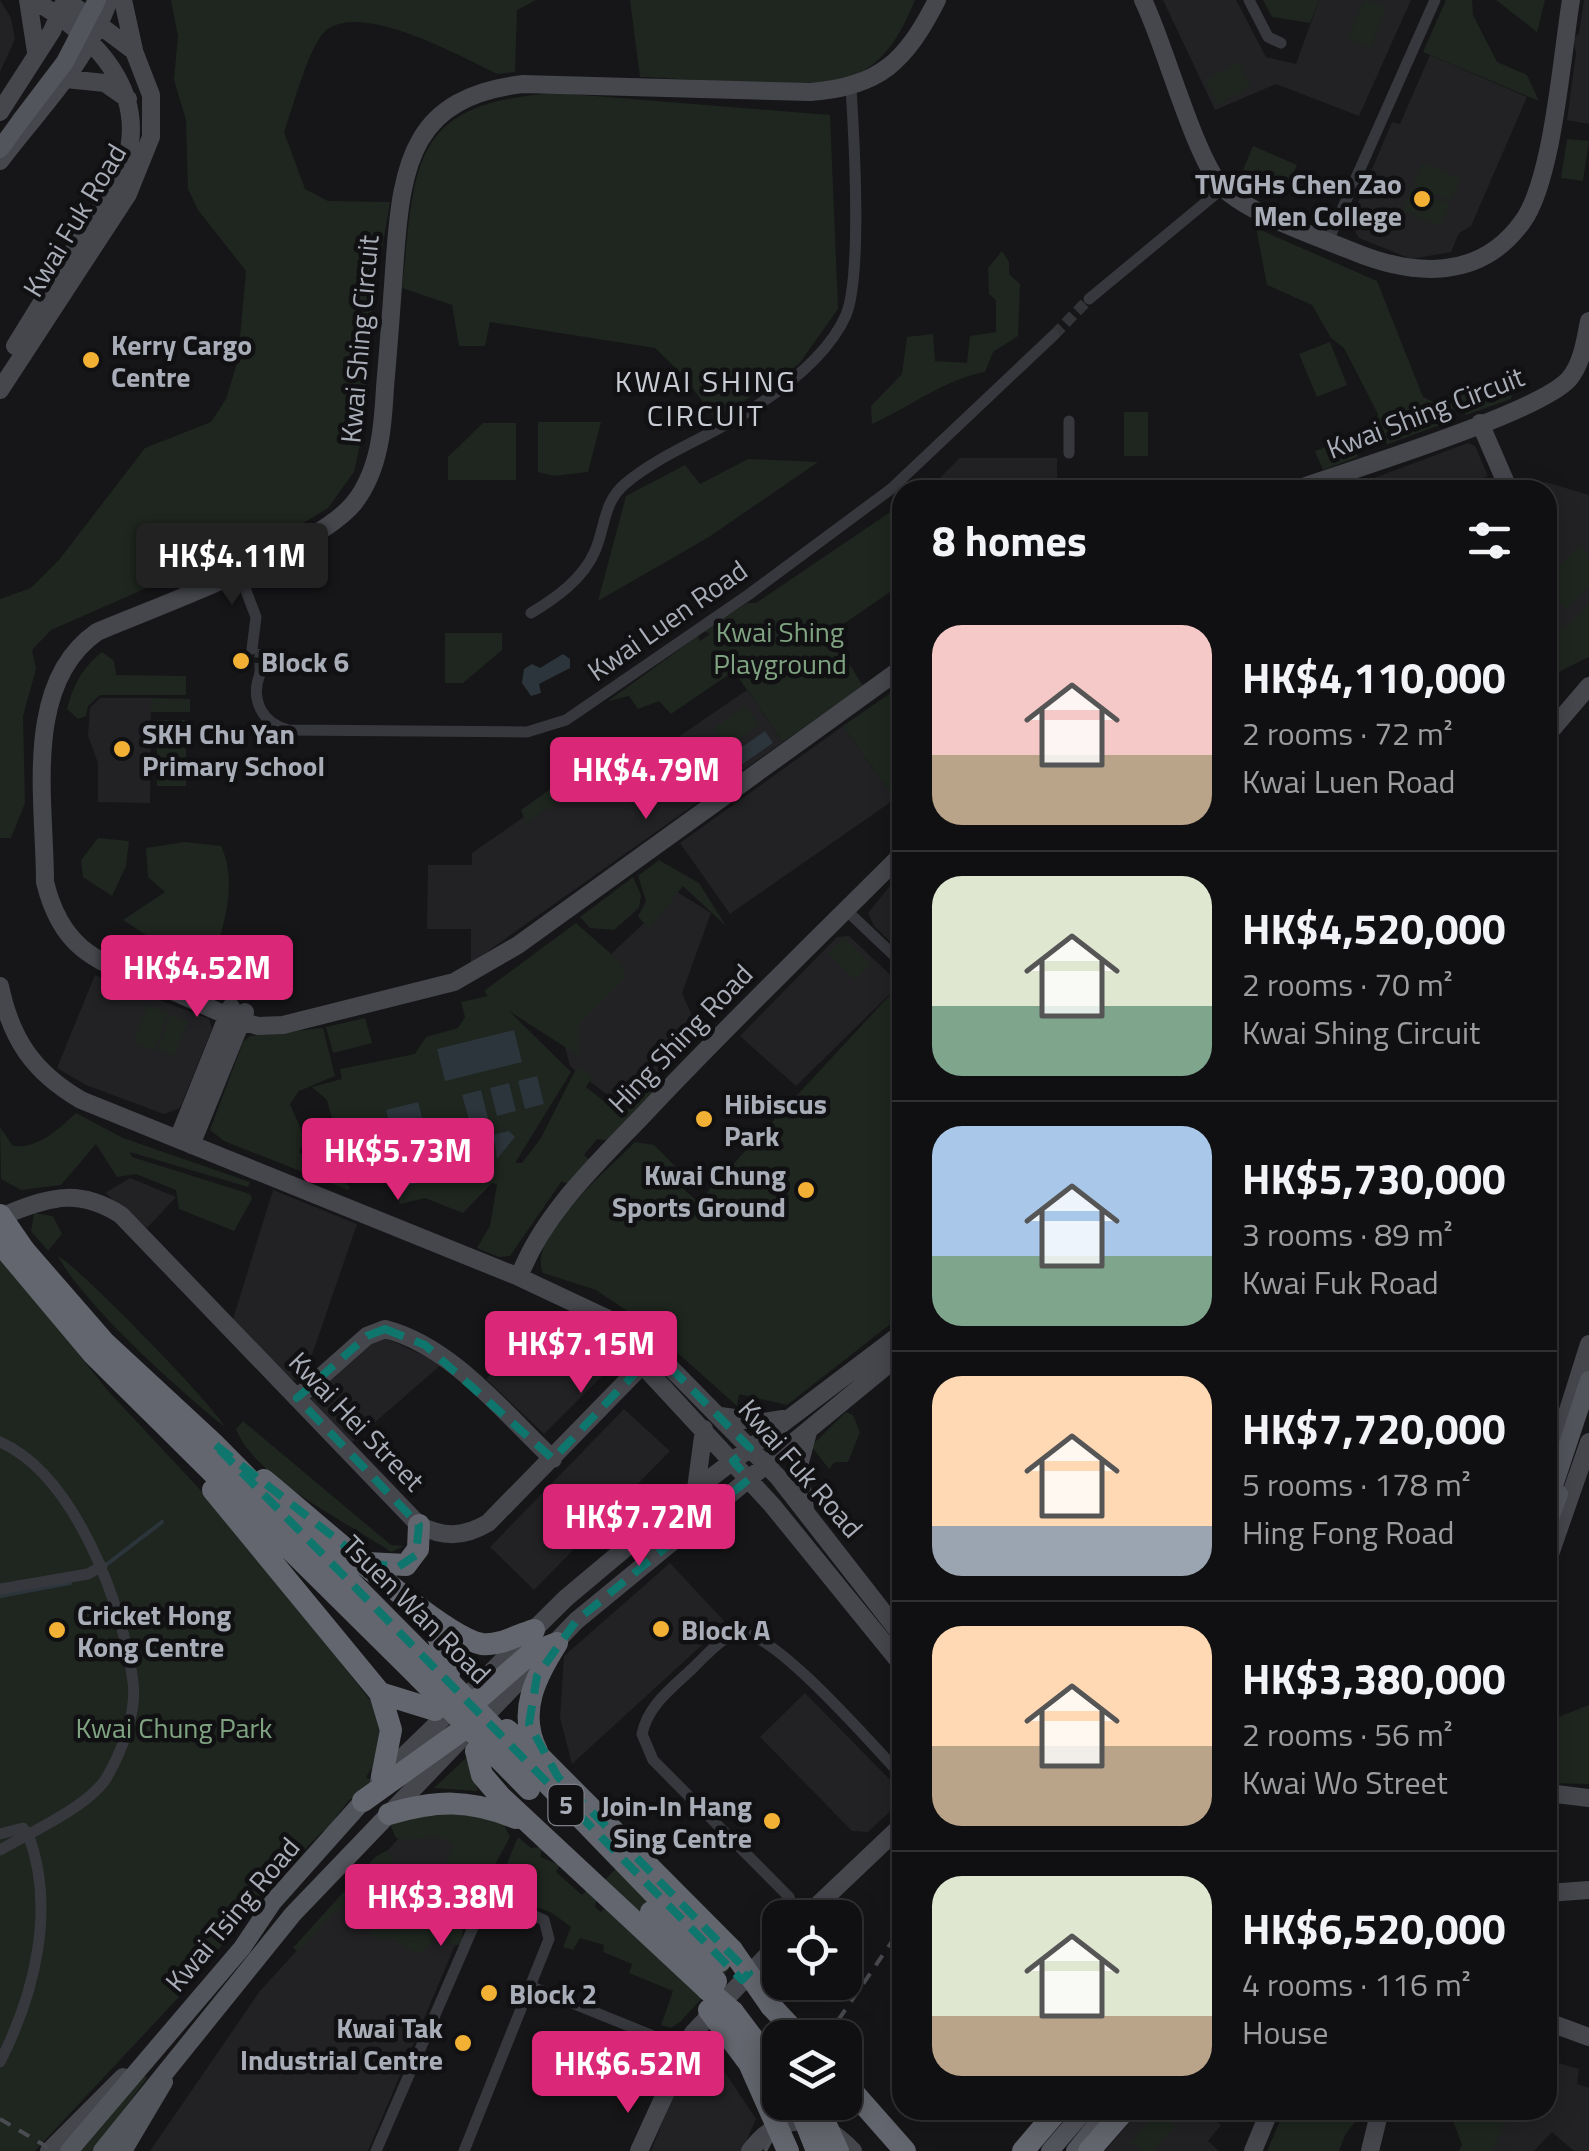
<!DOCTYPE html>
<html lang="en">
<head>
<meta charset="utf-8">
<style>
  body { margin:0; font-family:"Titillium Web",sans-serif; background:#19191b; color:#f1f3f6; height:100vh; display:flex; flex-direction:column; font-size:38px; white-space:nowrap }
  * { box-sizing:border-box; margin:0 }
  p { font-size:32px; color:#9c9d9f }
  .icon { flex:none; width:55px; height:55px; fill:none; stroke:currentColor; stroke-width:2; stroke-linecap:round; stroke-linejoin:round }
  .map { position:relative; flex:1; overflow:hidden }
  .details { position:absolute; left:892px; top:480px; width:665px; height:1640px; display:flex; flex-direction:column; background:#101012; border-radius:30px; box-shadow:0 5px 25px #0003,0 0 0 2px #303032 }
  .details>* { flex:none }
  .tools { position:absolute; left:762px; top:1900px; display:grid; gap:20px }
  .tools a { display:grid; place-items:center; width:100px; height:100px; border-radius:20px; background:#101012; box-shadow:0 5px 25px #0003,0 0 0 2px #303032; font-size:50px }
  .price { position:absolute; translate:-50% -85px; padding:0 22px; border-radius:10px; background:#db2777; color:#fff; font-size:32px; line-height:65px; filter:drop-shadow(0 2px 5px #0008) }
  .price::after { content:''; position:absolute; left:50%; top:60px; width:30px; height:22px; margin-left:-15px; background:inherit; clip-path:polygon(0 0,100% 0,50% 100%) }
  .price.selected { background:#222; color:#fff }
  ul { padding:0; list-style:none }
  li { display:flex; align-items:center; gap:30px; height:250px; padding:0 40px }
  li+li { border-top:2px solid #303032 }
  li span { display:grid; place-items:center; flex:none; width:280px; height:200px; border-radius:30px; color:#555 }
  li>.icon { margin-inline-start:auto }
  span .icon { width:120px; height:120px; fill:#fffc; stroke-width:1 }
  li b { font-size:42px }
  h2 { display:flex; justify-content:space-between; align-items:center; height:120px; padding:0 40px; font-size:42px }
  .map>svg:first-child { display:block }
  .built { fill:#222225 }
  .green { fill:#1e261f }
  .water { fill:#2c353c }
  .lines { fill:none; stroke-linecap:round; stroke-linejoin:round }
  .stream { stroke:#2c353c; stroke-width:4 }
  .street-tunnel { stroke:#333438; stroke-width:11; stroke-dasharray:11 5.5; stroke-linecap:butt }
  .street { stroke:#37383d; stroke-width:11 }
  .secondary { stroke:#45474d; stroke-width:18 }
  .primary { stroke:#53555c; stroke-width:18 }
  .highway { stroke:#63666e; stroke-width:22 }
  .rail { stroke:#4a4c52; stroke-width:4; stroke-dasharray:12 10; stroke-linecap:butt }
  .primary-bridge { stroke:#53555c; stroke-width:18 }
  .highway-bridge { stroke:#63666e; stroke-width:22 }
  .marked { fill:none; stroke:#0f766e; stroke-width:8; stroke-dasharray:20 12; stroke-linejoin:round }
  .poi-dot { fill:#f2b134; stroke:#111113; stroke-width:4 }
  .labels { text-anchor:middle; dominant-baseline:central; stroke-width:9; stroke-linejoin:round; paint-order:stroke }
  .shield { fill:#111113; stroke:#7b7e86; stroke-width:2.5 }
  .shield-label { font-size:25px; font-weight:bold; fill:#a8adb8 }
  .poi-label { font-size:28px; font-weight:bold; fill:#a8adb8; stroke:#111113; text-anchor:start }
  .street-label { font-size:28px; fill:#a8adb8; stroke:#111113 }
  .park-label { font-size:28px; fill:#7fa381; stroke:#111113 }
  .neighbourhood-label { font-size:30px; letter-spacing:2.5px; fill:#c9ccd4; stroke:#111113 }
</style>
</head>
<body>
<div class="map">
<svg width="1589" height="2151" viewBox="0 0 1589 2151">
  <rect width="100%" height="100%" fill="#161618"/>
  <path class="built" d="M0,0l11,18 4,21 -15,33z
    M1163,0h73l30,57 30,7 23,-64h92l-52,116 -83,-32 -61,26z
    M1584,0h5v124l-22,-4 9,-67 -3,-15 6,-4z
    M1430,55l97,42 -56,129 -12,7 -8,19 -40,7 -52,-21 -6,-10 5,-12 -5,-2 39,-92 8,2z
    M1468,443l7,3 13,30 -9,4 4,10h-141z
    M960,458h97v32h-123l-3,-3z
    M1546,482l43,13v144l-41,31v-180h-27z
    M747,690l36,52 -312,221v-34h-44l1,-64h44v-12l150,-104 24,10z
    M100,698h51l-1,105 -52,-1v-39l-10,-27 2,-28z
    M843,726l52,73 -165,115 -50,-71z
    M902,871v82l-28,-27 -6,-13z
    M677,892l34,21 -29,80 11,25v21l-70,68 -53,-41 -9,-35 48,-75z
    M849,936l51,48 -104,102 -56,-50 97,-99z
    M95,975l114,44 3,10 -32,79 -16,6 -78,-29 -29,-17z
    M130,1178l46,19 -29,31 -42,-35z
    M273,1190l84,34 -54,157 -14,-2 -56,-60z
    M543,1320l70,45 -69,69 -58,-55z
    M383,1337l59,27 -92,80 -40,-43 9,-19 46,-39z
    M624,1409l46,42 -136,139 -44,-43z
    M670,1563l56,60 -154,141 -12,-46 4,-62z
    M805,1693l92,94v18l-29,27 -16,-1 -92,-94z
    M431,1825l68,15 -18,44 -10,-4 -6,14 10,4 -107,253h-218l110,-160 139,-153z
    M691,2051l25,8 40,60 -14,32h-91z
    M1548,2060l31,9 -2,15 12,4v63h-15l-22,-19 -18,19h-51l16,-41h49z
    M1140,2110h39l12,10 11,-10 19,15 -13,16 11,10h-114z"/>
  <path class="green" d="M171,0h365l-19,10 -2,62 -17,2c-37,-17 -137,-74 -173,-43 -17,17 -32,77 -41,101l21,57 23,12 62,1 -19,113 -8,116 -9,41 -26,36 -36,22 -61,21 -180,79 -19,20 4,19 -13,47 2,87 -14,35h-11v-239l31,-11 28,-28 86,-112 66,-26 15,-23 12,-39 8,-89 -48,-61 -10,-21 -2,-69 -12,-40 4,-44z
    M630,0h285c-13,31 -27,60 -60,75 -37,17 -168,3 -215,2z
    M1263,0h56l-9,23 -38,-6z
    M1363,0l23,6 -15,42 -23,-8z
    M1446,0h26l1,15 24,47 30,13 12,26 -116,-49z
    M1496,0h49l-8,32z
    M1239,63l12,24 -34,18 -12,-25z
    M558,93l272,22 8,194 -39,55 -83,56 -32,-44 -29,-28 -165,-26 -5,24h-26l-7,-41 -50,-17c14,-125 6,-186 156,-195z
    M1567,139l22,2 -6,40 -22,-3z
    M1253,146l44,19 -11,24 -43,-19z
    M1423,163l38,16 -10,22 -38,-16z
    M1412,188l38,16 -10,22 -38,-16z
    M1256,228l121,53 46,116 21,10 7,-16 20,2 14,-10 28,8 -2,8 -45,16 -6,-7 -13,5 1,9 -60,22 -13,-10 3,-20 -34,-66 -13,-10 -19,-33 -45,-20z
    M1002,251l7,11v12l11,10 -2,52 -25,16 -8,20c-40,7 -75,35 -113,52l-1,-18 31,-32 5,-37 26,-3 2,27 32,2 3,-27 26,-4v-32l-7,-6 -1,-26z
    M1330,342l17,43 -30,12 -18,-43z
    M1124,412h24v44h-24z
    M538,422h63l-13,50 -34,4 -16,-4z
    M483,423h33v57h-68v-23z
    M1351,438l7,19 -35,13 -8,-19z
    M748,459l70,3 -109,75 -111,64 28,-105 59,-31 15,19z
    M902,504v80l-72,49 33,53 -80,56 -49,-71 -63,43 -12,-13 -21,8 -9,-13 -21,5 90,-65 2,5 10,-7 -6,-3 43,-28h9z
    M1579,546l10,9v32l-23,22 -18,-19v-13z
    M1589,604v53l-41,20v-47l17,-2z
    M445,633h57v17l-39,33h-18z
    M102,652l12,9 2,14 70,1v19h-86l-12,11 -2,10 -8,3 -11,-10c7,-25 15,-41 35,-57z
    M902,685v114h-7l-52,-73z
    M151,698l39,1v13h-39z
    M746,706l13,19 -32,23 -13,-20z
    M157,720h29v66h-29z
    M606,749l2,17 -82,58 -5,-14z
    M98,838l31,3 -3,25 -14,30 -29,-19 -2,-17z
    M185,842l36,4c18,39 1,81 -9,121l-43,-17 -46,-30 42,-28 -17,-15 -2,-29z
    M659,860l40,23 27,43 -43,-40 -34,44 -11,-14 8,-15 -8,-25z
    M633,877l8,18 -2,13 -25,22 -24,-2 -10,-11z
    M576,923l42,37 8,17 -47,47v32l-70,-45 62,61 -56,91h7l19,-25 36,-71 16,9 -7,11 20,16 32,-19 21,8 -46,49 -16,-2 -13,16 7,6 -16,24 -14,-3 -51,74 -11,1 -22,-9 13,-22 7,-42 -5,-1 -29,30 -38,-15 -25,6 -9,-33 -43,8 -21,-79 -15,-13 30,-8 -2,-10 75,-15 11,-17 32,-9 7,-11 -4,-15 27,-6 -4,-5z
    M844,937l27,26 -15,17 -28,-27z
    M902,982v333l-115,90 -48,-11 -2,12 -95,-85 -46,-31 -53,-17c-17,-36 67,-105 92,-131l19,3 28,28 -7,8 23,21z
    M148,1005l21,8 -15,37 -21,-9z
    M171,1015l17,7 -14,34 -17,-7z
    M365,1018l7,25 -39,10 -7,-26z
    M323,1028l12,48 -36,15 -9,13 15,35 -6,13 26,20 4,-4 21,19 -2,3 -124,-49 -14,-11 33,-88 7,-6z
    M76,1113l47,25 127,44 -2,5 -118,-35 2,5 118,37 2,5 -18,32 -55,-22 -3,-19 -40,-16 -19,3 -21,-33 -35,41 -40,5 -20,-11 -1,-52 13,19c25,3 46,-17 63,-33z
    M34,1213l19,3 9,18 -14,17 -17,-20z
    M58,1256c18,8 155,148 167,171 -44,-35 -142,-123 -167,-171z
    M0,1257l109,135 124,133 151,193 -12,50 -6,9 7,4 -9,20 -14,-2 -14,18 4,9 -17,5 -19,19 -5,-2 -108,136 -156,167h-35z
    M846,1412l7,3 7,17 -12,30h-13l-6,7 -18,-23z
    M243,1421l148,124 13,1 -13,6c-44,-30 -136,-74 -155,-123z
    M1589,1705v79l-41,-1v-62z
    M466,1758l12,33 -44,-3z
    M434,1805l67,14 9,18 -25,46 -26,-1 -16,-11 10,-27c-19,-16 -36,0 -57,-6l-6,-14z
    M518,1837l13,11 12,-1 -3,10 20,8 -4,7 26,23 5,-5 10,7 -2,10 6,5 12,-12 -14,-14 39,-40 105,108 -63,68 -9,6 -10,-3 12,-34 -44,-18 3,-9 -29,-12 1,-7 -24,-7 -7,12 -10,-3 8,-20 -19,-14 -56,-23z
    M388,1850l5,9 -24,32h-16l-5,9 25,4 5,11 11,-4 17,13 18,-10 23,-23 -1,-13 9,25 -3,11 -15,4 4,9 22,3 -1,14 -9,2 -8,-10 -9,-1 -11,15 -9,3 -22,-13 -24,-4 2,-15 -23,-7 -6,-7c-19,10 -27,31 -45,44l-5,-3 82,-91z
    M143,2075l4,3 -54,73h-16z
    M1285,2110h79l-19,25 -6,16h-72z
    M1449,2110h60l-16,41h-34l3,-6z
    M1157,2111l18,15 -21,25h-12l-11,-9z"/>
  <path class="water" d="M563,654l7,5v9l-31,16 2,9 -10,3 -9,-13 2,-14 8,-5 8,4z
    M765,731l8,12 -32,22 -8,-12z
    M514,1030l8,32 -77,19 -8,-32z
    M537,1076l7,28 -19,5 -7,-28z
    M509,1083l7,28 -19,5 -7,-28z
    M481,1090l7,28 -18,5 -8,-28z
    M418,1102l20,76 -33,8 -19,-76z
    M509,1131l6,6 -18,22 -2,-16h-8v-7z"/>
  <g class="lines">
    <path class="stream" d="M106,1565l56,-43
      M0,1596l70,-13"/>
    <path class="street-tunnel" d="M1054,335l35,-36
      M260,674v-25"/>
    <path class="street" d="M1249,0l19,37 13,6
      M1328,241l107,-241
      M1089,299l134,-111
      M1069,421v32
      M238,570l18,47 -4,32
      M531,613c25,-15 52,-34 64,-62 11,-26 8,-49 31,-68 33,-28 80,-45 118,-69 37,-23 84,-58 102,-99 16,-39 8,-180 5,-227
      M260,674c-10,25 2,50 29,56l238,2 39,-12 182,-125 143,-106 163,-154
      M846,910l56,53
      M0,1442c75,33 123,163 133,240 4,30 -11,69 -26,95 -17,29 -78,56 -107,73
      M0,1589l88,-15 14,-8
      M0,1834l23,-6 5,6
      M795,1918l-6,-21 -136,-137 -11,-26c6,-29 30,-46 51,-66 14,-13 29,-34 50,-34 33,-1 132,114 159,142
      M530,1986l126,51 26,16
      M0,2062c35,-69 56,-154 28,-228
      M376,2151l111,-256 57,25 5,19 -85,212"/>
    <path class="secondary" d="M28,0l8,52
      M123,0l11,50
      M1143,0c21,42 53,162 80,188 29,27 92,48 129,63 60,25 128,31 171,-30 30,-42 39,-167 48,-221
      M66,79l39,4 23,16
      M0,112l52,-81 11,-26
      M0,161c39,-52 87,-98 109,-161
      M15,346c23,-37 46,-75 69,-112 13,-21 32,-44 40,-67 27,-76 -30,-132 -91,-167
      M0,390l128,-196 23,-57v-42l-17,-44 -68,-51
      M1480,423l29,67
      M1294,490c53,-19 245,-77 275,-111 13,-15 16,-38 20,-58
      M902,668l-384,277 -64,37 -171,43 -25,1c-31,-8 -57,-23 -86,-35 -64,-28 -108,-31 -127,-109 0,-80 -23,-198 52,-250 61,-26 220,-83 257,-129 26,-33 29,-77 31,-116 4,-44 7,-87 10,-130 7,-95 18,-160 128,-173l287,8c70,-5 96,-31 127,-92
      M1548,734l41,-48
      M0,986c11,53 33,86 81,114l438,177 102,48 34,27 123,125 124,159
      M178,1139l53,-132
      M191,1145l54,-133
      M10,1213c43,-17 70,-24 111,2l298,310c25,13 45,12 69,-2l167,-171
      M519,1277c25,-66 82,-117 130,-168 82,-87 168,-170 253,-255
      M597,1316l175,189 130,160
      M297,1398l70,-62 18,-7c67,17 120,85 168,130
      M720,1416l44,6 19,-3
      M1548,1474l41,-130
      M696,1489l8,-60
      M805,1509l-6,-43 9,-34
      M1548,1560l41,-118
      M470,1693l96,-95 130,-109 206,-156
      M489,1712l87,-91 326,-268
      M379,1780l64,-62
      M1548,1793l41,5
      M390,1813l69,-72
      M1548,1893l41,-3
      M804,1918l98,-93
      M1548,2022l41,15
      M49,2151l74,-74
      M639,2151l54,-118 87,-91
      M750,2151c32,-42 69,-36 103,0
      M1253,2151l17,-41
      M1370,2151l10,-41"/>
    <path class="primary" d="M0,149l21,-29
      M69,2151l173,-203 31,-46 90,-101
      M102,2151l191,-237 96,-100
      M123,2151l41,-69
      M1050,2151l35,-41
      M1075,2151l33,-41"/>
    <path class="highway" d="M0,1243l93,111 326,323
      M24,1250l80,92 109,101 219,221
      M264,1480c40,32 178,158 218,164 18,2 35,-9 52,-14
      M213,1490l167,203 11,37 -9,46
      M367,1563l39,2 12,-16 1,-24
      M423,1615l14,18 12,40
      M380,1693l55,17
      M477,1700l54,-47 26,-10
      M507,1730l33,27 192,193
      M476,1751l6,24 18,21 208,194
      M537,1751c-20,-39 -1,-75 20,-108
      M363,1801l95,-68
      M389,1814c48,-14 79,-15 127,4
      M651,1912l65,69
      M702,1943l18,18
      M771,2006l30,32
      M733,2012l47,62
      M845,2083l60,68
      M1023,2151l35,-41
      M1089,2151l36,-41"/>
    <path class="rail" d="M826,2038l76,-111
      M0,2119l54,32
      M765,2151l27,-49"/>
    <path class="primary-bridge" d="M21,120l44,-58 32,-62
      M1548,1504l41,-124
      M1548,1524l11,-30"/>
    <path class="highway-bridge" d="M0,1215l24,35
      M432,1664l270,279
      M419,1677l110,112
      M732,1950l39,56
      M708,1990l25,22
      M709,2010l40,53 39,88
      M817,2105l21,46
      M801,2111l16,40"/>
  </g>
  <path class="marked" d="M385,1329l40,16 128,114 102,-107 95,96 -17,13 16,18 -173,142 -39,55 -8,48 29,53 191,196 -7,7 -529,-537 154,120 31,4 18,-12 3,-30 -122,-127 70,-62z"/>
  <g class="poi-dot">
    <circle cx="1422" cy="199" r="10"/>
    <circle cx="91" cy="360" r="10"/>
    <circle cx="241" cy="661" r="10"/>
    <circle cx="122" cy="749" r="10"/>
    <circle cx="704" cy="1119" r="10"/>
    <circle cx="806" cy="1190" r="10"/>
    <circle cx="661" cy="1629" r="10"/>
    <circle cx="57" cy="1630" r="10"/>
    <circle cx="772" cy="1821" r="10"/>
    <circle cx="489" cy="1993" r="10"/>
    <circle cx="463" cy="2043" r="10"/>
  </g>
  <g class="labels">
    <rect class="shield" x="548.5" y="1785" width="35" height="40" rx="8"/>
    <g class="shield-label">
      <text x="566" y="1805">5</text>
    </g>
    <g class="poi-label">
      <text x="1402" y="183" text-anchor="end">TWGHs Chen Zao<tspan x="1402" dy="32">Men College</tspan></text>
      <text x="111" y="344">Kerry Cargo<tspan x="111" dy="32">Centre</tspan></text>
      <text x="261" y="661">Block 6</text>
      <text x="142" y="733">SKH Chu Yan<tspan x="142" dy="32">Primary School</tspan></text>
      <text x="724" y="1103">Hibiscus<tspan x="724" dy="32">Park</tspan></text>
      <text x="786" y="1174" text-anchor="end">Kwai Chung<tspan x="786" dy="32">Sports Ground</tspan></text>
      <text x="77" y="1614">Cricket Hong<tspan x="77" dy="32">Kong Centre</tspan></text>
      <text x="681" y="1629">Block A</text>
      <text x="752" y="1805" text-anchor="end">Join-In Hang<tspan x="752" dy="32">Sing Centre</tspan></text>
      <text x="509" y="1993">Block 2</text>
      <text x="443" y="2027" text-anchor="end">Kwai Tak<tspan x="443" dy="32">Industrial Centre</tspan></text>
    </g>
    <g class="street-label">
      <text transform="translate(74 220) rotate(-59)">Kwai Fuk Road</text>
      <text transform="translate(359 339) rotate(-85)">Kwai Shing Circuit</text>
      <text transform="translate(1425 412) rotate(-21)">Kwai Shing Circuit</text>
      <text transform="translate(667 620) rotate(-35)">Kwai Luen Road</text>
      <text transform="translate(680 1038) rotate(-46)">Hing Shing Road</text>
      <text transform="translate(357 1421) rotate(46)">Kwai Hei Street</text>
      <text transform="translate(801 1468) rotate(49)">Kwai Fuk Road</text>
      <text transform="translate(417 1609) rotate(45)">Tsuen Wan Road</text>
      <text transform="translate(232 1914) rotate(-50)">Kwai Tsing Road</text>
    </g>
    <g class="park-label">
      <text x="780" y="631">Kwai Shing<tspan x="780" dy="32">Playground</tspan></text>
      <text x="174" y="1727">Kwai Chung Park</text>
    </g>
    <g class="neighbourhood-label">
      <text x="706" y="381">KWAI SHING<tspan x="706" dy="34">CIRCUIT</tspan></text>
    </g>
  </g>
</svg>
<div class="tools">
<a><svg class="icon" aria-label="locate" viewBox="0 0 24 24"><circle cx="12" cy="12" r="6"/><path d="M12 2v4M12 18v4M2 12h4M18 12h4"/></svg></a>
<a><svg class="icon" aria-label="layers" viewBox="0 0 24 24"><path d="M12 4l9 5-9 5-9-5zM3 14l9 5 9-5"/></svg></a>
</div>
<b class="price selected" style="left:232px;top:608px">HK$4.11M</b>
<b class="price" style="left:646px;top:822px">HK$4.79M</b>
<b class="price" style="left:197px;top:1020px">HK$4.52M</b>
<b class="price" style="left:398px;top:1203px">HK$5.73M</b>
<b class="price" style="left:581px;top:1396px">HK$7.15M</b>
<b class="price" style="left:639px;top:1569px">HK$7.72M</b>
<b class="price" style="left:441px;top:1949px">HK$3.38M</b>
<b class="price" style="left:628px;top:2116px">HK$6.52M</b>
<section class="details">
<h2>8 homes<svg class="icon" aria-label="filters" viewBox="0 0 24 24"><path d="M4 7h16M4 17h16"/><circle cx="9" cy="7" r="2"/><circle cx="15" cy="17" r="2"/></svg></h2>
<ul>
<li><span style="background:linear-gradient(#f6c9c9 65%,#b9a48a 0)"><svg class="icon" aria-label="home" viewBox="0 0 24 24"><path d="M3 11l9-7 9 7M6 9v11h12V9"/></svg></span><div><b>HK$4,110,000</b><p>2 rooms · 72 m²</p><p>Kwai Luen Road</p></div></li>
<li><span style="background:linear-gradient(#dfe7d0 65%,#7fa58c 0)"><svg class="icon" aria-label="home" viewBox="0 0 24 24"><path d="M3 11l9-7 9 7M6 9v11h12V9"/></svg></span><div><b>HK$4,520,000</b><p>2 rooms · 70 m²</p><p>Kwai Shing Circuit</p></div></li>
<li><span style="background:linear-gradient(#a9c7e8 65%,#7fa58c 0)"><svg class="icon" aria-label="home" viewBox="0 0 24 24"><path d="M3 11l9-7 9 7M6 9v11h12V9"/></svg></span><div><b>HK$5,730,000</b><p>3 rooms · 89 m²</p><p>Kwai Fuk Road</p></div></li>
<li><span style="background:linear-gradient(#ffd9b3 75%,#9aa5b1 0)"><svg class="icon" aria-label="home" viewBox="0 0 24 24"><path d="M3 11l9-7 9 7M6 9v11h12V9"/></svg></span><div><b>HK$7,720,000</b><p>5 rooms · 178 m²</p><p>Hing Fong Road</p></div></li>
<li><span style="background:linear-gradient(#ffd9b3 60%,#b9a48a 0)"><svg class="icon" aria-label="home" viewBox="0 0 24 24"><path d="M3 11l9-7 9 7M6 9v11h12V9"/></svg></span><div><b>HK$3,380,000</b><p>2 rooms · 56 m²</p><p>Kwai Wo Street</p></div></li>
<li><span style="background:linear-gradient(#dfe7d0 70%,#b9a48a 0)"><svg class="icon" aria-label="home" viewBox="0 0 24 24"><path d="M3 11l9-7 9 7M6 9v11h12V9"/></svg></span><div><b>HK$6,520,000</b><p>4 rooms · 116 m²</p><p>House</p></div></li>
</ul>
</section>
</div>
</body>
</html>
